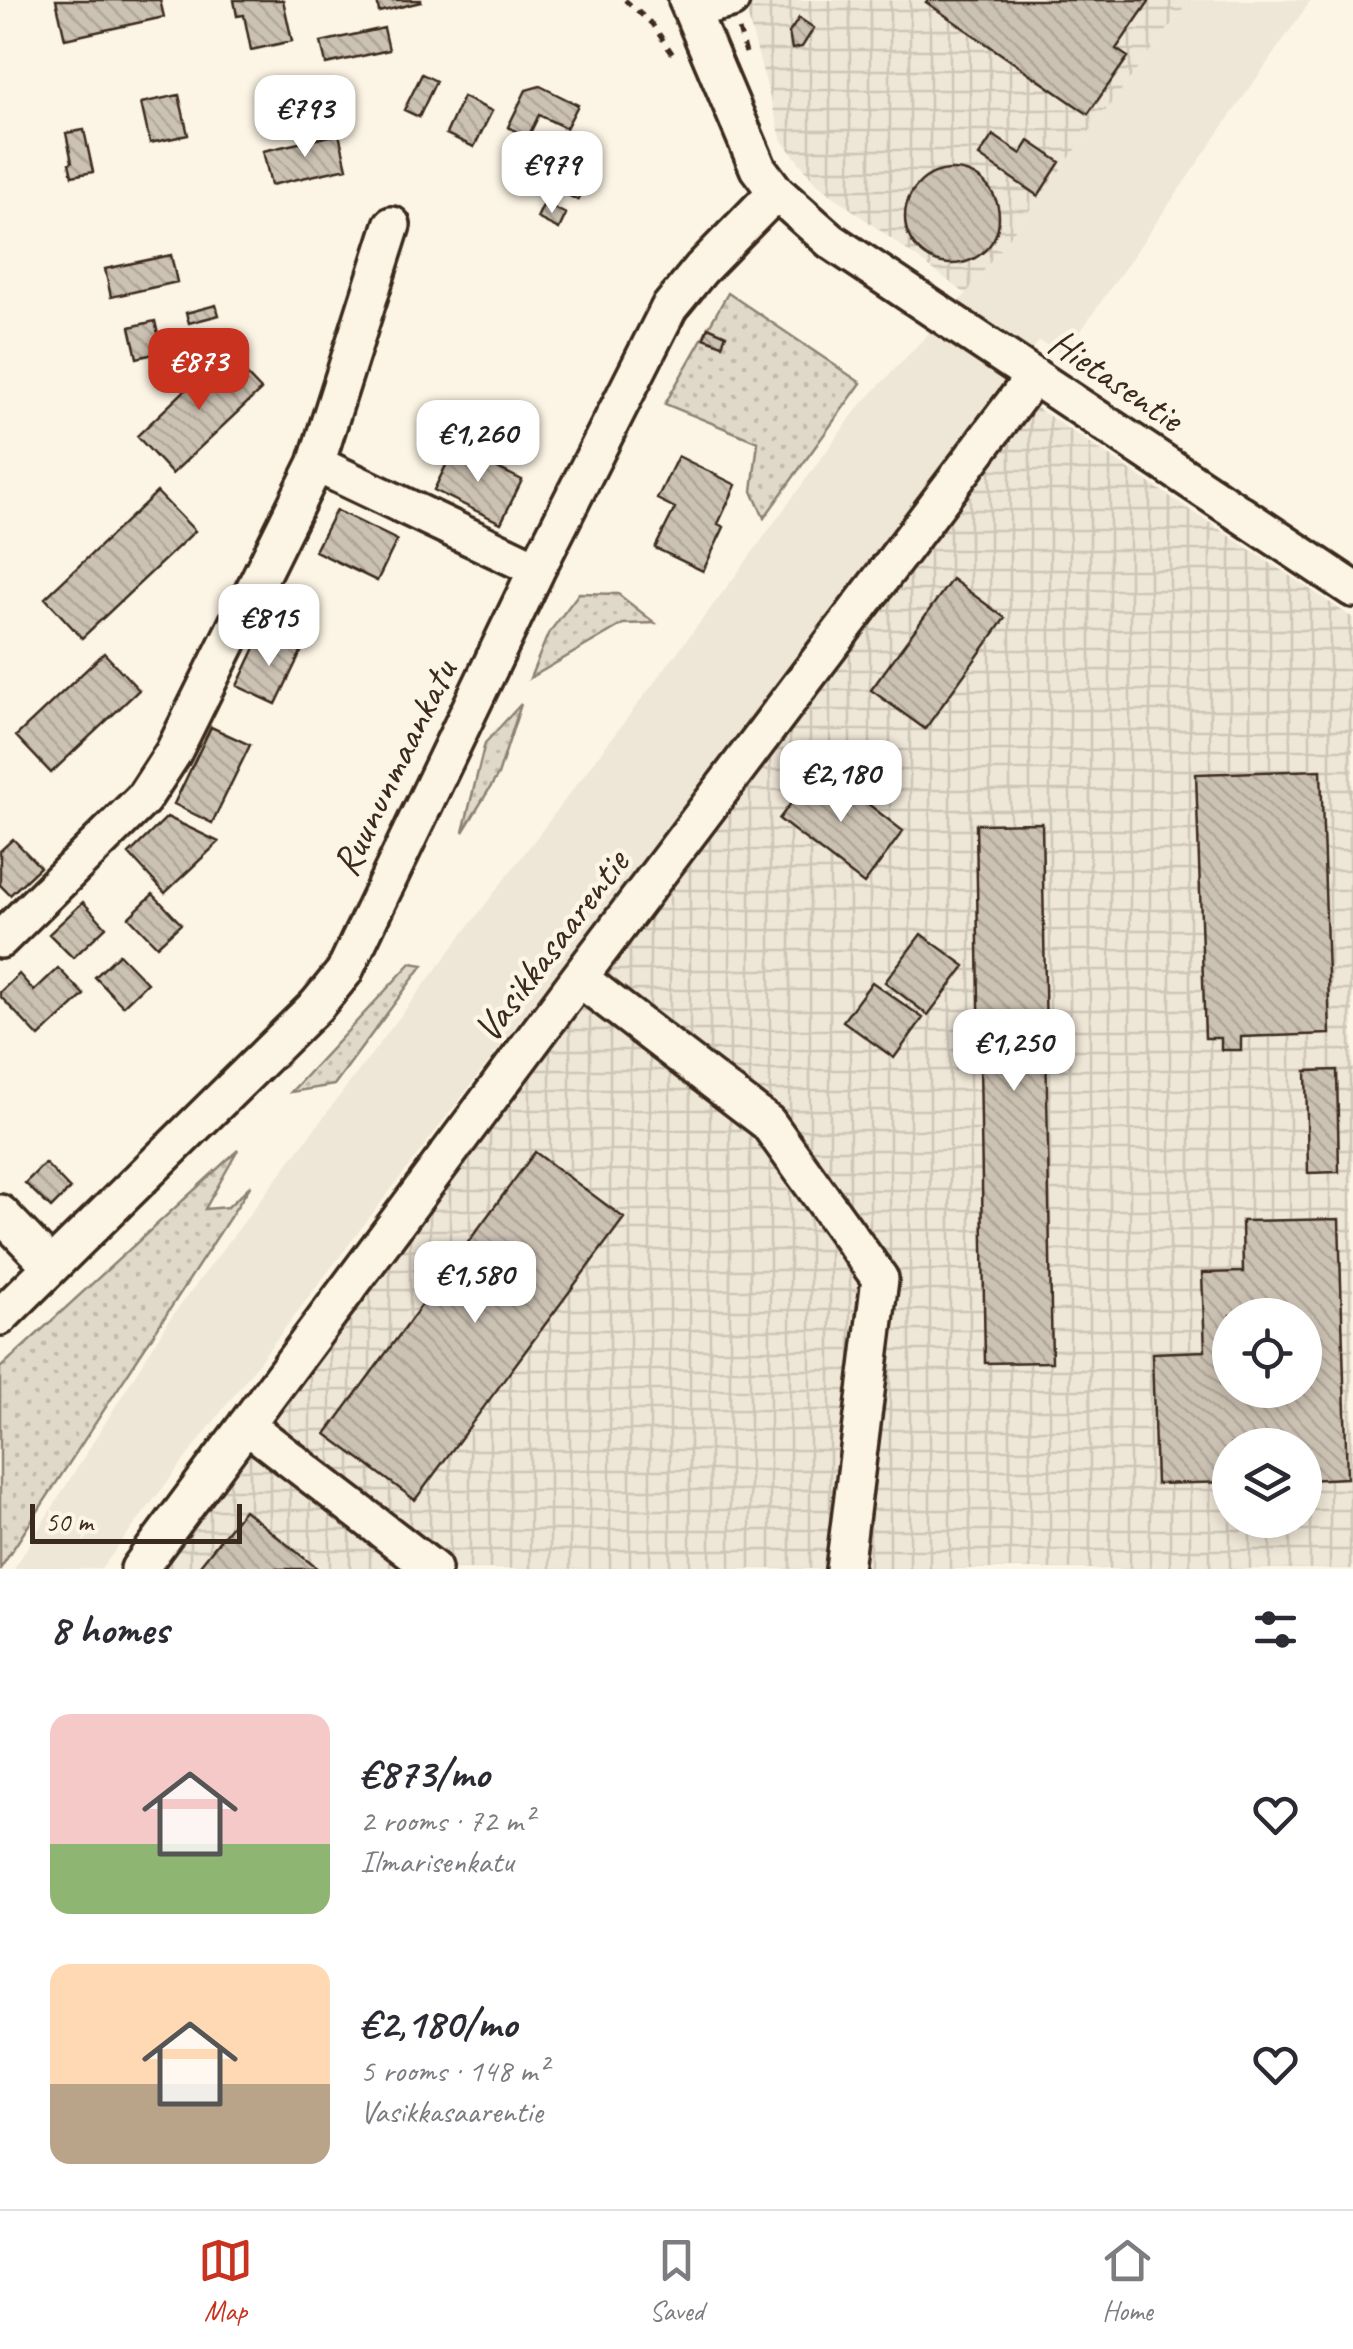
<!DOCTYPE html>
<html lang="en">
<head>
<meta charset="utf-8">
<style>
  body { margin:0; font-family:Caveat,sans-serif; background:#f7f7f7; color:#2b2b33; height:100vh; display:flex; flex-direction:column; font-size:38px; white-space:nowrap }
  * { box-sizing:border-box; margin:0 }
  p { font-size:32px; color:#7c7c81 }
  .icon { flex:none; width:55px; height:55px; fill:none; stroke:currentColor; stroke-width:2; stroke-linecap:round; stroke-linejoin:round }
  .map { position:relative; height:1569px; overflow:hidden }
  .sheet { display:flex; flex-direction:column; background:#fff; flex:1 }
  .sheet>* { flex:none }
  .controls { position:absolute; left:1212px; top:1298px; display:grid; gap:20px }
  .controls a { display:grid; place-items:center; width:110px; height:110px; border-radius:50%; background:#fff; box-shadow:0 5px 15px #0003; font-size:50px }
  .scale { position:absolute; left:30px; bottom:25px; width:212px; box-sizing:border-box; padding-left:10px; border:5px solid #3b2a1e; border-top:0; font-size:28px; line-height:35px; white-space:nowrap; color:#3b2a1e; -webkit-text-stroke:8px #fcf5e5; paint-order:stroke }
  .price { position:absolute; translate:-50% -85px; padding:0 22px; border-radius:20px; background:#fff; color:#222; font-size:32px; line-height:65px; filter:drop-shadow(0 2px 5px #0008) }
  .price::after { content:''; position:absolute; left:50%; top:60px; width:30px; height:22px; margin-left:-15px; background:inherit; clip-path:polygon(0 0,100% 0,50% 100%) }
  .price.on { background:#c8321e; color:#fff }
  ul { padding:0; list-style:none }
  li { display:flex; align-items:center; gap:30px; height:250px; padding:0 50px }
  li span { display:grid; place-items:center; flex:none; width:280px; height:200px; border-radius:20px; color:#555 }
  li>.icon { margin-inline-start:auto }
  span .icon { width:120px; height:120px; fill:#fffc; stroke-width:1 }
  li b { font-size:42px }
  h2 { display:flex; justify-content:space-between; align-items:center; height:120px; padding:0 50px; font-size:42px }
  .dock { display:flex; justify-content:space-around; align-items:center; height:140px; border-top:2px solid #e1e1e2; background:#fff; font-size:28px; color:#7c7c81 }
  .dock a { display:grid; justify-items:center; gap:5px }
  .dock .on { color:#c8321e }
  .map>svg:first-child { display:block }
  .built { fill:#eee6d6 }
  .industrial { fill:url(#industrial-grid); fill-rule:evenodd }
  .grass { fill:url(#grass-dots); stroke:#8e8173; stroke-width:2.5 }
  .building { fill:url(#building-back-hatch); stroke:#3b2a1e; stroke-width:2.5; fill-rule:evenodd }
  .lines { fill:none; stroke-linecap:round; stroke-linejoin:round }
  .minor-casing { stroke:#3b2a1e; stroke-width:42 }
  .path { stroke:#3b2a1e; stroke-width:5; stroke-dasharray:8 8; stroke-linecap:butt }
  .minor { stroke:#fcf5e5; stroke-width:35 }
  .labels { text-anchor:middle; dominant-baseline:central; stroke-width:9; stroke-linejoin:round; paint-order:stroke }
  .street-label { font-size:40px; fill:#3b2a1e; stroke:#fcf5e5 }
</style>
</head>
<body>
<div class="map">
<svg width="1353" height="1569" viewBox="0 0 1353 1569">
  <defs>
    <pattern id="industrial-grid" width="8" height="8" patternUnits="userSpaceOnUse" patternTransform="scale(2.5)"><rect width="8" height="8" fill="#eee6d6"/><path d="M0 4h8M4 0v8" fill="none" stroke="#cdc5b7"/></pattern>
    <pattern id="grass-dots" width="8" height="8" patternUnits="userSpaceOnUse" patternTransform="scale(2.5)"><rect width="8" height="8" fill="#e0d8c8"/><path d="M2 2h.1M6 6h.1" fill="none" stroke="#c1baab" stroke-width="1.8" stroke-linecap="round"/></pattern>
    <pattern id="building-back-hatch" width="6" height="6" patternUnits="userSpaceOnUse" patternTransform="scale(2.5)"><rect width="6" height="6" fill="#ccc2b3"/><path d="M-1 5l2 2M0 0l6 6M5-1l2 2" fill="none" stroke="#b0a79a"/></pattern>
  </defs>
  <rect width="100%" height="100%" fill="#fcf5e5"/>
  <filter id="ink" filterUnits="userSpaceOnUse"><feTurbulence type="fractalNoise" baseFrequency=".01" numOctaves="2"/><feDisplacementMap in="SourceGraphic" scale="20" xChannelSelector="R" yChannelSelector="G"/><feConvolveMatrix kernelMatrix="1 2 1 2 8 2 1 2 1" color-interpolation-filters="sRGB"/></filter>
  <g filter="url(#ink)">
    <path class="built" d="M1190,0h121l-247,355 -25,-14 -938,1228h-87l156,-250 569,-748 119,-163 108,-114z"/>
    <path class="industrial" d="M743,0h447l-224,294 -149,-110 -35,-43z
      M1034,406l319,212v951h-1199zM1230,1315h75v75h-75zM1230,1445h75v75h-75z"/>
    <path class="grass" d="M728,293l133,90 -97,135 -12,-27 6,-49 -93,-38z
      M579,593l39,1 37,29 -32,1 -93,54 18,-44z
      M521,704l-23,71 -35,57 22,-89z
      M411,963l12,2 -89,120 -43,7z
      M238,1150l-33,59 23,-2 23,-22 -251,384v-201z"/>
    <path class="building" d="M56,0h104l4,17 -99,22z
      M234,0h49l9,41 -41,9 -7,-35 -7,1z
      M377,0h44v2l-42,10z
      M928,0h222l-34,49 12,8 -40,57 -162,-112z
      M799,18l15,10 -12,19 -10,2 -3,-16z
      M384,28l5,22 -63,14 -5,-22z
      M422,74l14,7 -17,36 -15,-7z
      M540,86l38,19 -12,23 -27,-13 -11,22 -20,-10 18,-37z
      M179,95l9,40 -38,8 -9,-40z
      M463,97l29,14 -18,36 -28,-13z
      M84,130l9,42 -21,4 -3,-13 3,-1 -6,-29z
      M339,134l8,34 -76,17 -8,-34z
      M993,135l28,19 8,-13 31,21 -22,34 -59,-40z
      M547,157l42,20 -11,23 -42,-20z
      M905 217a47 47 0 1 1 94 0a47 47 0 1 1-94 0Z
      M544,203l22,11 -7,15 -22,-11z
      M171,255l6,27 -66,15 -6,-28z
      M216,305l3,10 -30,8 -3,-10z
      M155,321l7,31 -25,6 -7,-31z
      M708,327l18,8 -4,10 -18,-7z
      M225,352l36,38 -89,84 -35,-38z
      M455,447l67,33 -21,43 -67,-33z
      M678,456l58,29 -18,39 6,3 -21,44 -48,-23 20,-40 -18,-9z
      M157,492l38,39 -113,107 -37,-40z
      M336,510l61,30 -20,41 -62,-30z
      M952,579l53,39 -80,111 -54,-39z
      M262,633l39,19 -25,52 -39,-18z
      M104,653l35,37 -88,83 -35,-37z
      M211,727l39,18 -38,78 -38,-19z
      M819,766l84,65 -39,53 -85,-65z
      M1321,770l9,264 -89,3v13h-20v-12h-16l-9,-264z
      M167,817l52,25 -54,51 -36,-39z
      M1042,823l10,539 -67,1 -9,-539z
      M13,839l27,28 -30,28 -10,-10v-34z
      M153,894l28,30 -24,22 -28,-29z
      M83,902l23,25 -33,31 -24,-24z
      M921,934l44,32 -37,49 -43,-33z
      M119,954l28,29 -24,23 -28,-29z
      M58,968l26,27 -45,42 -39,-41v-4l19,-18 15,17z
      M872,982l51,36 -29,40 -51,-37z
      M1337,1070l2,102 -31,1 -2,-102z
      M535,1152l89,66 -209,282 -89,-66z
      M45,1163l25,26 -19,19 -26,-25z
      M1339,1219l8,259 -42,2v-35h-75v37l-74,2 -4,-131 53,-2 -3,-78 41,-1 -1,-51zM1230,1315h75v75h-75z
      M244,1510l74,59h-121z"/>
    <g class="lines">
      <defs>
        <path id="minor" d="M687,0l71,168 18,24 55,49 522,348
          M693,9l38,-9
          M316,464l221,105
          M0,940l143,-141 30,-46 143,-289 76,-239
          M579,978l189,145 112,156 -36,290
          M0,1213l51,53
          M0,1317l317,-312 27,-33 193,-403 132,-261 32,-39 75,-77
          M246,1425l187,144
          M139,1569l440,-591 455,-602"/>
      </defs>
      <use href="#minor" class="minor-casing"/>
      <path class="path" d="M625,0l27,24 22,32
        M739,30l7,23"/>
      <use href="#minor" class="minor"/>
    </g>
  </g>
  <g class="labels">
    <g class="street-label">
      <text transform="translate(1116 380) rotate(34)">Hietasentie</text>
      <text transform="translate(394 768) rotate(-64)">Ruununmaankatu</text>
      <text transform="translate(551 946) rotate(-53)">Vasikkasaarentie</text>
    </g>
  </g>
</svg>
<div class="controls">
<a><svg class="icon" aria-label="locate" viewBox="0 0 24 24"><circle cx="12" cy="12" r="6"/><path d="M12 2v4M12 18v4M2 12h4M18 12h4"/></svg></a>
<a><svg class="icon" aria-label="layers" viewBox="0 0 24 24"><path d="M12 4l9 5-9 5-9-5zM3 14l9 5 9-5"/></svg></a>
</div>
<div class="scale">50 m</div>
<b class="price" style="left:305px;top:160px">€793</b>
<b class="price" style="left:552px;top:216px">€979</b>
<b class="price on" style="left:199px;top:413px">€873</b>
<b class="price" style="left:478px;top:485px">€1,260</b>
<b class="price" style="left:269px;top:669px">€815</b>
<b class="price" style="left:841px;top:825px">€2,180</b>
<b class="price" style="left:1014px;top:1094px">€1,250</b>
<b class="price" style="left:475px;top:1326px">€1,580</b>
</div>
<section class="sheet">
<h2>8 homes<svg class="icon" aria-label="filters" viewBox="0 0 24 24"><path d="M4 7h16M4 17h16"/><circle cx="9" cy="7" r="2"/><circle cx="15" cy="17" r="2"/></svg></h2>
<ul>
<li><span style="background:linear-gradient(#f6c9c9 65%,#8fb573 0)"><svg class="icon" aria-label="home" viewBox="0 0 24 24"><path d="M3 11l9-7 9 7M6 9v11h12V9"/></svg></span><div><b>€873/mo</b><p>2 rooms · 72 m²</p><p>Ilmarisenkatu</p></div><svg class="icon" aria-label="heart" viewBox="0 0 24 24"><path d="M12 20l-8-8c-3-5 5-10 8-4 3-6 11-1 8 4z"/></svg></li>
<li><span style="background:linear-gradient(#ffd9b3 60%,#b9a48a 0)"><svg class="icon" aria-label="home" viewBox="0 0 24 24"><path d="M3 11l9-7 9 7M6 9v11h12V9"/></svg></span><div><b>€2,180/mo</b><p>5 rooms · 148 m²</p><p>Vasikkasaarentie</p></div><svg class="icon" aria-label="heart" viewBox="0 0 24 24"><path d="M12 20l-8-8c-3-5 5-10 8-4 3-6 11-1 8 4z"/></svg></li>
</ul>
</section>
<nav class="dock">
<a class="on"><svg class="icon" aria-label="map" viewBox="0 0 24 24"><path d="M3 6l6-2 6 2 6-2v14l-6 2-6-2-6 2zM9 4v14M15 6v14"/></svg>Map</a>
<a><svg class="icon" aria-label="saved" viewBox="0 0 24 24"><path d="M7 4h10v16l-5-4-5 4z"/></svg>Saved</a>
<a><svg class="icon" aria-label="home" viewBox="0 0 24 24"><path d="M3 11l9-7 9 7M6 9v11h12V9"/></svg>Home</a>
</nav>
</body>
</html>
